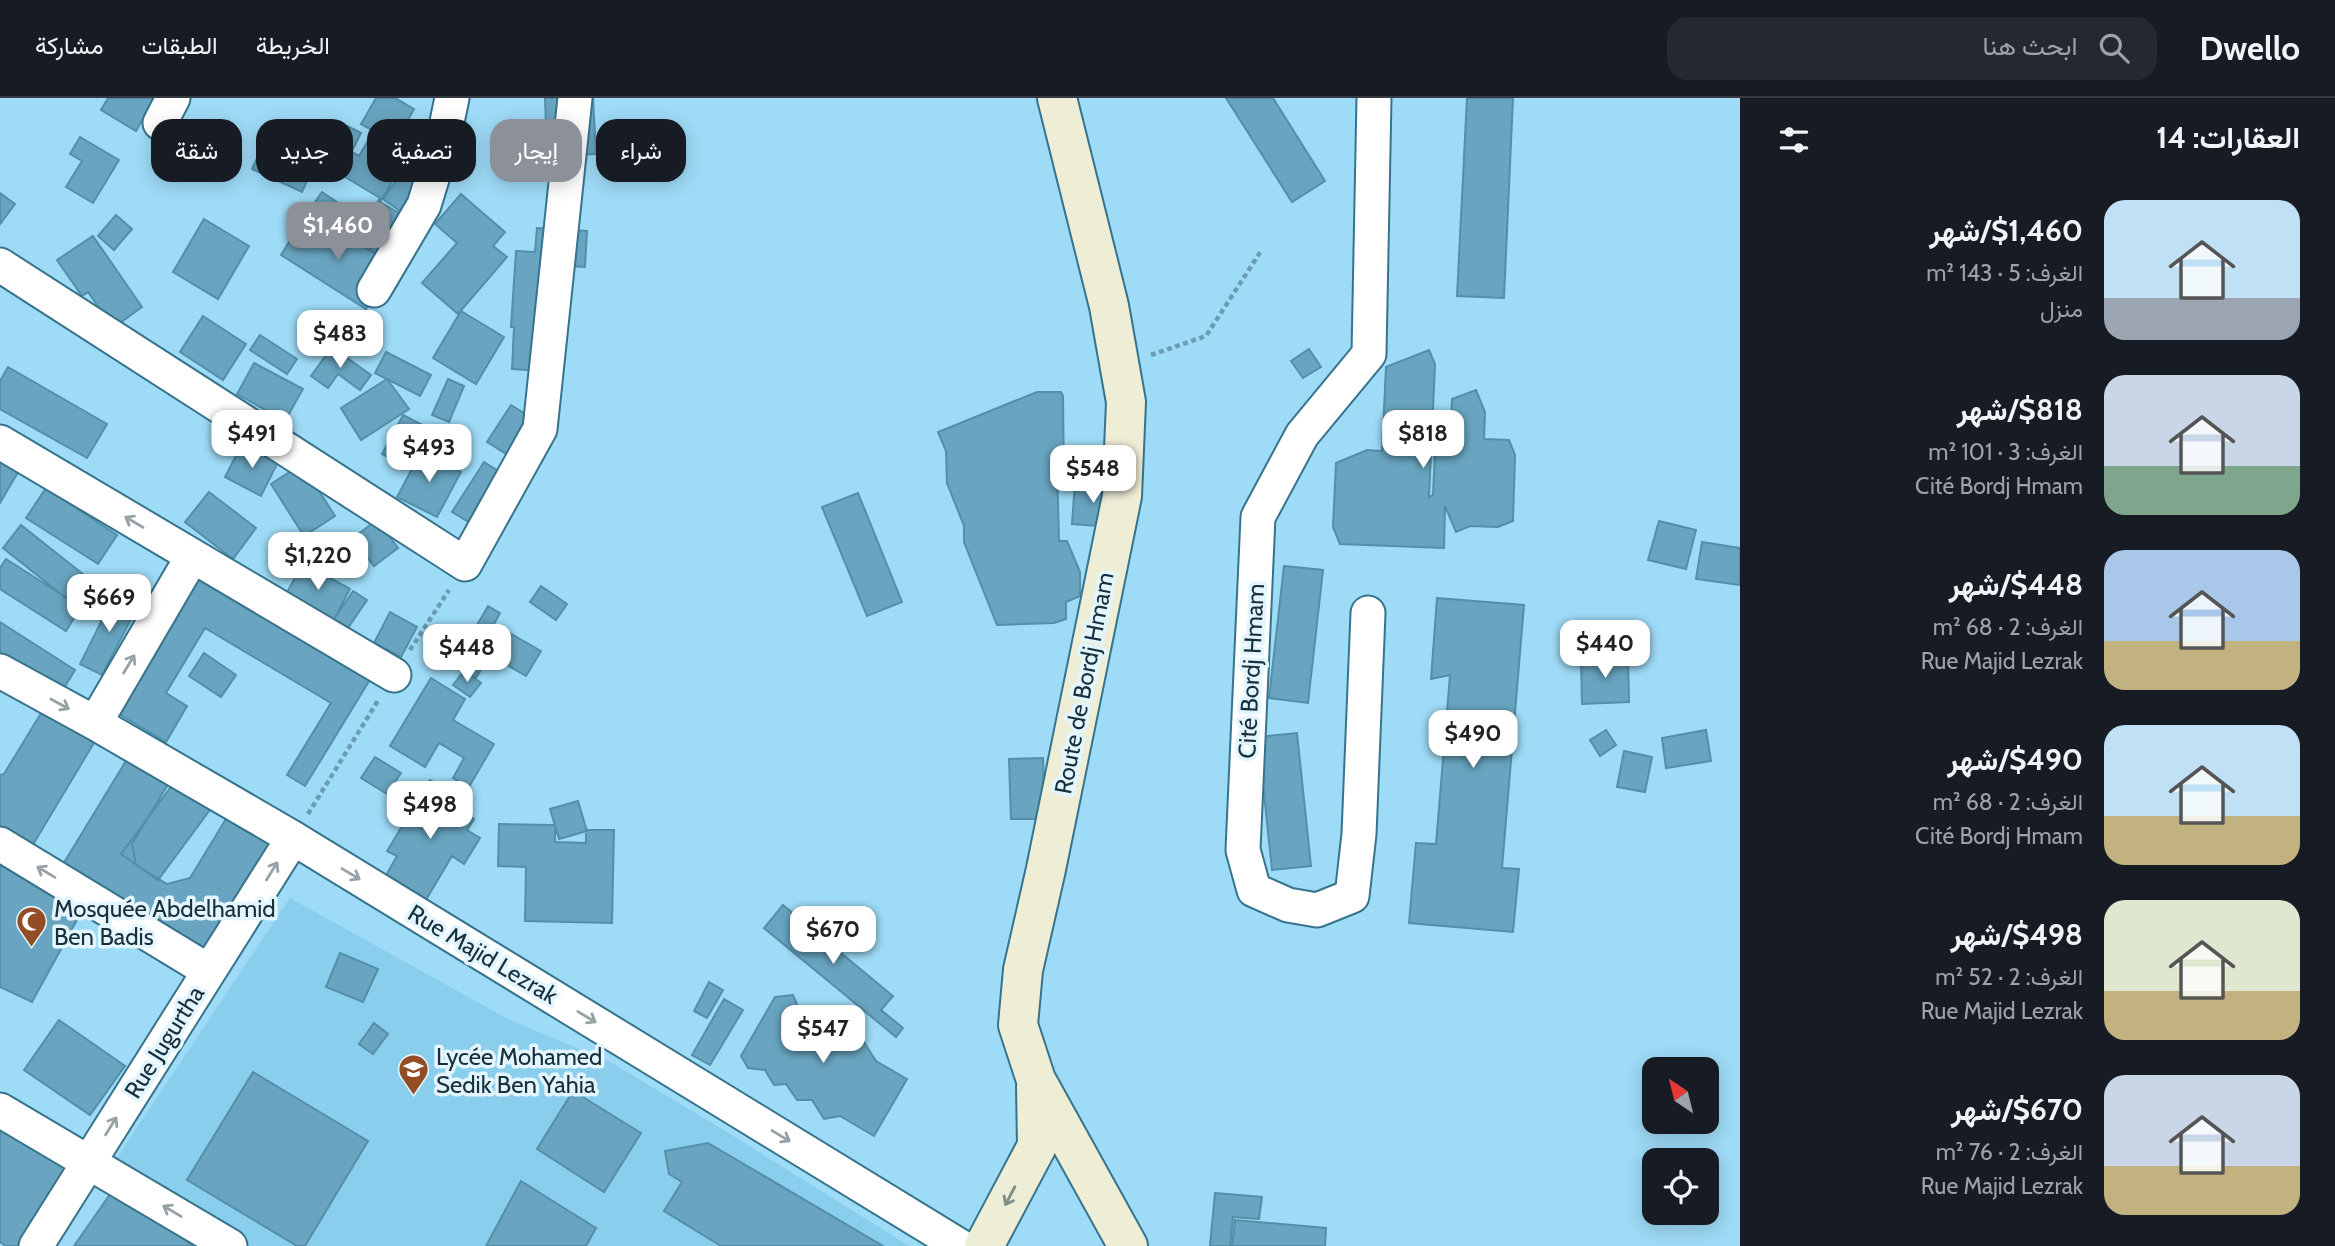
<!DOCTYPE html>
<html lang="ar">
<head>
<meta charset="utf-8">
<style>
  body { margin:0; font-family:Cabin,Vazirmatn,sans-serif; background:#242831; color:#f1f3f6; direction:rtl; height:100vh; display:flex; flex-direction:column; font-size:26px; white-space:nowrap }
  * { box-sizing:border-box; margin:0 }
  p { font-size:23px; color:#9ea1a6 }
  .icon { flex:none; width:38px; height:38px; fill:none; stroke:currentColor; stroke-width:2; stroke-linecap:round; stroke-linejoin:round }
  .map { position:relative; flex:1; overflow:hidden; direction:ltr }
  .side { display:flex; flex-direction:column; background:#171b24; width:595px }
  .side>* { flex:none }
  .guide { position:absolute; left:21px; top:21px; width:665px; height:63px; direction:rtl; display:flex; gap:14px }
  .needle { width:46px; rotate:325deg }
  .fabs { position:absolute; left:1642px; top:959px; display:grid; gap:14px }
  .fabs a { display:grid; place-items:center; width:77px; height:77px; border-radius:14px; background:#171b24; box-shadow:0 4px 18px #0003; font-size:35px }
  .price { position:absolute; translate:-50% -60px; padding:0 16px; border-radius:14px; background:#fff; color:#222; font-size:23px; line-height:46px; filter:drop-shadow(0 2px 4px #0008) }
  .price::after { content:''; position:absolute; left:50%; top:42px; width:21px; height:16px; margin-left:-10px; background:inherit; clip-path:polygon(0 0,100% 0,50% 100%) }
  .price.on { background:#8c9099; color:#fff }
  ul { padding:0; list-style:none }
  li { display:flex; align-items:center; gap:21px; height:175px; padding:0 35px }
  li span { display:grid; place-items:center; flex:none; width:196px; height:140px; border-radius:21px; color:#555 }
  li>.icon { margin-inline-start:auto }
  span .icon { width:84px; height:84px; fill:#fffc; stroke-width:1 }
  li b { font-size:30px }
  h2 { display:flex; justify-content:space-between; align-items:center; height:84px; padding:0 35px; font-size:30px }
  .pill { padding:0 24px; border-radius:21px; background:#171b24; box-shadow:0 4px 18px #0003; font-size:24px; line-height:63px }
  .pill.on { background:#8c9099; color:#fff }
  header { display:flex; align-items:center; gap:42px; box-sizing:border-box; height:98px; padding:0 35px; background:#171b24; border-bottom:2px solid #363941 }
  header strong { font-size:33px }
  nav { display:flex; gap:38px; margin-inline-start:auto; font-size:24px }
  .search { width:490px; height:63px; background:#242831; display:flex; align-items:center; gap:18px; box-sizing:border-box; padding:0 24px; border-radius:21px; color:#9ea1a6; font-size:26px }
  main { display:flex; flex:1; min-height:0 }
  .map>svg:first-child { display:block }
  .built { fill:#89ceec }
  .building { fill:#69a5c0; stroke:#538fa8; stroke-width:2 }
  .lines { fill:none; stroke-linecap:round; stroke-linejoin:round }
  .minor-casing { stroke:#37738c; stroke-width:37 }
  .secondary-casing { stroke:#37738c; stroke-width:42 }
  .path { stroke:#6c9cb2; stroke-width:4.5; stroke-dasharray:5 3.5; stroke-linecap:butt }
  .minor { stroke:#fff; stroke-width:33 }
  .secondary { stroke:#eeedd6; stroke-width:38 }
  .oneway { stroke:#97a2a7 }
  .oneway2 { stroke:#828e88 }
  .labels { text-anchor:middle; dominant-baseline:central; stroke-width:7; stroke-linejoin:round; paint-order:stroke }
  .street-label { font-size:24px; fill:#17303b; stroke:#e3f5fe }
  .poi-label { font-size:24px; fill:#17303b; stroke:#e3f5fe; text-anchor:start }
</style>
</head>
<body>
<header>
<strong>Dwello</strong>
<div class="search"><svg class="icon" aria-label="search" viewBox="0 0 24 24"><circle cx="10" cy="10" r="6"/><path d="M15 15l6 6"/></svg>ابحث هنا</div>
<nav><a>الخريطة</a><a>الطبقات</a><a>مشاركة</a></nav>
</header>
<main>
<section class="side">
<h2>العقارات: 14<svg class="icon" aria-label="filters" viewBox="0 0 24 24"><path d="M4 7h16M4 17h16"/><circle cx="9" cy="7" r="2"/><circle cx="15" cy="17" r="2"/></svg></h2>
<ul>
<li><span style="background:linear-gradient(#bfe0f5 70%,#9aa5b1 0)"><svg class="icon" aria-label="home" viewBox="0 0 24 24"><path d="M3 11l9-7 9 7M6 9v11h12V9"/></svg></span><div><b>$1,460/شهر</b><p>الغرف: 5 · 143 m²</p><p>منزل</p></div></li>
<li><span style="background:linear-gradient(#c9d6e8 65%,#7fa58c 0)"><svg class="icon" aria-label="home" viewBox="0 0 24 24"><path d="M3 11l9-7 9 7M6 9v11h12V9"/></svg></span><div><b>$818/شهر</b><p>الغرف: 3 · 101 m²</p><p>Cité Bordj Hmam</p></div></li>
<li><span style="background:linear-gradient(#a9c7e8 65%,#c2b280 0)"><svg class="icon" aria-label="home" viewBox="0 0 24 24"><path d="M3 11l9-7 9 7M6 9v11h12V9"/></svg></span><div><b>$448/شهر</b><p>الغرف: 2 · 68 m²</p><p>Rue Majid Lezrak</p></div></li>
<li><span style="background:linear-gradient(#bfe0f5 65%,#c2b280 0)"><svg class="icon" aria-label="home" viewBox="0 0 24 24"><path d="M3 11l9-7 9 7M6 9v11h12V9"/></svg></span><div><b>$490/شهر</b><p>الغرف: 2 · 68 m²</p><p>Cité Bordj Hmam</p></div></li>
<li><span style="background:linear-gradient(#dfe7d0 65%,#c2b280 0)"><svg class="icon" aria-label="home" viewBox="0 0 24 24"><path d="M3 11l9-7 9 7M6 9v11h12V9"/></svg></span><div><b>$498/شهر</b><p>الغرف: 2 · 52 m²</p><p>Rue Majid Lezrak</p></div></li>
<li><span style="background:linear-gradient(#c9d6e8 65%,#c2b280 0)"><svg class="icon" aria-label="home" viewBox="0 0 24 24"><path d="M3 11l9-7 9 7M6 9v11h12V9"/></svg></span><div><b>$670/شهر</b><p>الغرف: 2 · 76 m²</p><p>Rue Majid Lezrak</p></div></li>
</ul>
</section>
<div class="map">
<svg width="1740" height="1148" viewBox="0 0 1740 1148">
  <rect width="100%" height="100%" fill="#9edbf7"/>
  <path class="built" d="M290,800l218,121 104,44 115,69 182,114h-660l-137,-81z"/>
  <path class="building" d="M108,0h47l-19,33 -35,-21z
    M376,0h19l19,11 -19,34 -34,-19z
    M545,0h48l3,56 -49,2z
    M1226,0h47l52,83 -33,21z
    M1467,0h46l-9,200 -47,-2z
    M347,28l14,7 -8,16 -14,-6z
    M269,34l50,22 -17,38 -50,-23z
    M80,39l39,23 -26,43 -27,-16 16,-26 -12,-7z
    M369,41l36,22 -25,41 38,22 -24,39 -39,-23 25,-42 -50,-30 13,-22 16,10z
    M407,68l33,23 -24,33 -33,-23z
    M322,94l15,10 -14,20 -15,-10z
    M0,95l15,11 -15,20z
    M461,96l44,38 -12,14 14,11 -49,57 -36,-31 35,-40 -22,-19z
    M116,117l16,14 -18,21 -16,-14z
    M305,118l35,23 3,-5 50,31 -27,44 -85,-54z
    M204,121l45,27 -31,53 -45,-27z
    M537,130l50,3 -2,36 -19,-1 -8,106 -46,-3 2,-42h-3l5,-76 19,1z
    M93,138l49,71 -29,21 -25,-36 -6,4 -25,-36z
    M461,213l43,26 -28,47 -43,-26z
    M203,218l43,28 -23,36 -43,-28z
    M260,237l37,24 -10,15 -37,-24z
    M332,249l39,28 -11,15 -22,-16 -10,14 -17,-12z
    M1309,251l12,18 -18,11 -12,-17z
    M1429,252l6,14 -6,133 4,-2 2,-43 15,-6 2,-47 24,-9 9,22 -1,27 25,1 6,15 -2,66 -15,6 -28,-1 -14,6 -11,-26 -1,42 -104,-4 -7,-17 3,-64 31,-13 15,1 4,-84z
    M386,254l45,23 -11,21 -45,-23z
    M254,265l49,26 -18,32 -48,-27z
    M8,269l99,57 -20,34 -87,-49v-28z
    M387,281l22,30 -48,31 -20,-32z
    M448,281l16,7 -15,36 -17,-7z
    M1037,294h24l2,4 1,86 -7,-16 2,75h8l13,31v24l-14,6v17l-12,4 -57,2 -33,-83v-16l-17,-43 -1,-32 -8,-19z
    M511,307l29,18 -24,37 -29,-18z
    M403,317l27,14 -20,39 -28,-14z
    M242,346l36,18 -17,34 -36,-19z
    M421,354l40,20 -24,45 -40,-20z
    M0,356l21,13 -21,36z
    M484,364l40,25 -31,50 -41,-25z
    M302,366l33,52 -31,20 -33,-52z
    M1075,384l40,4 -3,41 -40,-3z
    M46,390l71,47 -19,29 -72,-46z
    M209,394l47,36 -23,31 -48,-37z
    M858,395l44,109 -35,14 -45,-109z
    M377,422l21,28 -24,18 -21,-28z
    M1659,423l37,9 -10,39 -38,-9z
    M21,427l73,58 -18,23 -73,-58z
    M1702,444l38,6v37l-44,-6z
    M6,461l75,48 -15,24 -66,-42v-21z
    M303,465l47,26 -17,32 -48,-25z
    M198,468l176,107 -69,113 -18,-11 44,-72 -126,-75 -39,65 21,13 -21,36 -55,-33z
    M1284,468l39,4 -15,133 -39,-5z
    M541,488l26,18 -11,16 -26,-18z
    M353,493l14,9 -21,31 -14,-9z
    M115,496l23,12 -36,69 -22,-11z
    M1437,500l87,7 -22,263 17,1 -6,63 -104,-9 7,-80 20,1 14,-169 -19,4z
    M488,508l12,7 -6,11 47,27 -15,25 -36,-21 -14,23 -22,-13z
    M390,514l27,15 -16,30 -27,-14z
    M0,524l75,48 -19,31 -56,-35z
    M204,555l32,22 -15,22 -32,-21z
    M1628,558l1,46 -47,2 -1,-46z
    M464,573l17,12 -11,14 -17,-12z
    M431,580l34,21 -12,21 41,24 -25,43 -16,-9 11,-20 -25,-15 -14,24 -35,-21z
    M46,607l52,31 -70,117 -28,-16v-62l4,-1z
    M1606,632l10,15 -16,11 -10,-16z
    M1706,632l5,31 -45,7 -4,-30z
    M1297,635l14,133 -39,4 -14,-133z
    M1624,653l28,6 -7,35 -28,-5z
    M129,658l41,25 -38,63 4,21 31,19 23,-6 42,-69 52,31 -71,117 -151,-91z
    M375,659l26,16 -14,21 -26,-16z
    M1043,660l2,61h-34l-2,-60z
    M182,674l36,27 -60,81 -37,-26z
    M430,682l28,17 -5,9 21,13 -7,11 13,8 -16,26 -12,-8 -26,44 -41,-23 12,-21 -10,-5z
    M578,703l9,30 -28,8 -9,-30z
    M499,726l56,1v17l31,1v-13h28l-2,93 -87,-2 1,-54 -28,-1z
    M0,758l48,26 -4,8 38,21 -50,91 -32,-15z
    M783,807l110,91 -12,14 22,18 -7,9 -132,-109z
    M340,855l38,16 -15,33 -37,-15z
    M709,884l14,8 -16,28 -13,-7z
    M793,897l6,14h17l7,16h19l10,19 12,-2 12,19 31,18 -33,57 -34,-20 -16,3 -12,-19h-15l-11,-16 -12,1 -9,-15 -17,-2 -7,-12 34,-59z
    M724,901l19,11 -33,55 -18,-10z
    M59,922l66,46 -35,49 -66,-45z
    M374,925l14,11 -15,20 -14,-10z
    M253,974l115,69 -63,105h-8l-110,-66z
    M573,993l68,42 -37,59 -67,-43z
    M0,1023l70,43 -51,82h-13l-6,-4z
    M708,1045l175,103h-162l-57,-35 18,-29 -13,-8 -4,-23z
    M521,1083l75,47 -10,18h-100z
    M113,1092l81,56h-120z
    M1215,1095l47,4 -3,22 -26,-2 -3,29h-20z
    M1235,1122l91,8 -1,18h-93z"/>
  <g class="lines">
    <defs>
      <path id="minor" d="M160,25l13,-25
        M0,167l465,299 75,-135 35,-331
        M374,192l50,-85 18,-59 10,-48
        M0,344l394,233
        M1368,515l-9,221 -7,62 -35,14 -29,-5 -34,-15 -11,-40 15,-333 44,-82 67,-81 5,-256
        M0,573l95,52 198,115 667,408
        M95,625l97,-166
        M0,746l209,127
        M0,1012l230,136
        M36,1148l257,-408"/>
      <path id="secondary" d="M1057,0l52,208 17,96 -4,94 -76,373 -23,101 -5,55 18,55 92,166
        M984,1148l53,-100 -1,-60"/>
    </defs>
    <use href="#minor" class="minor-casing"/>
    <use href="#secondary" class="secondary-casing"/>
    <path class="path" d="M1151,257l55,-19 55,-85
      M410,552l39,-60
      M308,716l71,-115"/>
    <use href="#minor" class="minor"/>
    <use href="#secondary" class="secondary"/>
  </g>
  <defs><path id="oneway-shaft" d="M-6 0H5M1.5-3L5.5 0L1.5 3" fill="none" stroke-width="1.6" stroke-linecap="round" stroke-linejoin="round" transform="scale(1.75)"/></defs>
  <g class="oneway">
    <use href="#oneway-shaft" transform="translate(134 424) rotate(-149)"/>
    <use href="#oneway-shaft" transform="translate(129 566) rotate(-59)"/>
    <use href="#oneway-shaft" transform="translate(60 606) rotate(29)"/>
    <use href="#oneway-shaft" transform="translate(272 773) rotate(-58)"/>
    <use href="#oneway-shaft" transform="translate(46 774) rotate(-149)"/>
    <use href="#oneway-shaft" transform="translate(351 776) rotate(31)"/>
    <use href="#oneway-shaft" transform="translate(587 919) rotate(31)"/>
    <use href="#oneway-shaft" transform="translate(111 1028) rotate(-58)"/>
    <use href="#oneway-shaft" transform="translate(781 1038) rotate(31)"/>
    <use href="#oneway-shaft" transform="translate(172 1113) rotate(-149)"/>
  </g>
  <use class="oneway2" href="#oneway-shaft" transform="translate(1010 1098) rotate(118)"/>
  <defs>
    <symbol id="mosque-pin" viewBox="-11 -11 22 30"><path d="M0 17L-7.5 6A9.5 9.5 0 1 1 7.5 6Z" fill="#934d25" stroke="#e3f5fe"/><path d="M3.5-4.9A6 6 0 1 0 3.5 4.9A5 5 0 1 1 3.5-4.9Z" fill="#fff"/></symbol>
    <symbol id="school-pin" viewBox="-11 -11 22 30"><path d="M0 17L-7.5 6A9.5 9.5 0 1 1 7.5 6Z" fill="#934d25" stroke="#e3f5fe"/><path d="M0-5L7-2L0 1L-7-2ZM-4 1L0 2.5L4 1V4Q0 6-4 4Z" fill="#fff"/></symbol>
  </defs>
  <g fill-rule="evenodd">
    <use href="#mosque-pin" x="14" y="806" width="35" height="47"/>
    <use href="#school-pin" x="396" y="954" width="35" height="47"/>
  </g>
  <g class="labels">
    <g class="street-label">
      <text transform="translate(1251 573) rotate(-87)">Cité Bordj Hmam</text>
      <text transform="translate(1084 585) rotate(-79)">Route de Bordj Hmam</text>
      <text transform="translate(483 856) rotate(31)">Rue Majid Lezrak</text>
      <text transform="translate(164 944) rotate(-58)">Rue Jugurtha</text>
    </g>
    <g class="poi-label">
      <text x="54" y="810">Mosquée Abdelhamid<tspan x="54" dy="28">Ben Badis</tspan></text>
      <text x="436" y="958">Lycée Mohamed<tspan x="436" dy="28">Sedik Ben Yahia</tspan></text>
    </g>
  </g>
</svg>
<div class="fabs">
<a><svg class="needle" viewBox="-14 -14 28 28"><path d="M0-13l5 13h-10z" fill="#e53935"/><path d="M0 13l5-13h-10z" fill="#9ea1a6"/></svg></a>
<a><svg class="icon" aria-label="locate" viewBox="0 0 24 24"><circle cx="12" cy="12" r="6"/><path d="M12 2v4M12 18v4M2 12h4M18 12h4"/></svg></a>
</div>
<b class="price on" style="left:338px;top:164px">$1,460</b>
<b class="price" style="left:340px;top:272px">$483</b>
<b class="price" style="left:252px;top:372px">$491</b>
<b class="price" style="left:1423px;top:372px">$818</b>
<b class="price" style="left:429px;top:386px">$493</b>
<b class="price" style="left:1093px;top:407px">$548</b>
<b class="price" style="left:318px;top:494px">$1,220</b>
<b class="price" style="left:109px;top:536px">$669</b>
<b class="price" style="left:1605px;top:582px">$440</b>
<b class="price" style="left:467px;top:586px">$448</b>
<b class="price" style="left:1473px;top:672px">$490</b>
<b class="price" style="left:430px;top:743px">$498</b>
<b class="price" style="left:833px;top:868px">$670</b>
<b class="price" style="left:823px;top:967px">$547</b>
<div class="guide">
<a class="pill">شراء</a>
<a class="pill on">إيجار</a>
<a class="pill">تصفية</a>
<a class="pill">جديد</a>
<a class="pill">شقة</a>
</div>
</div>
</main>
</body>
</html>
